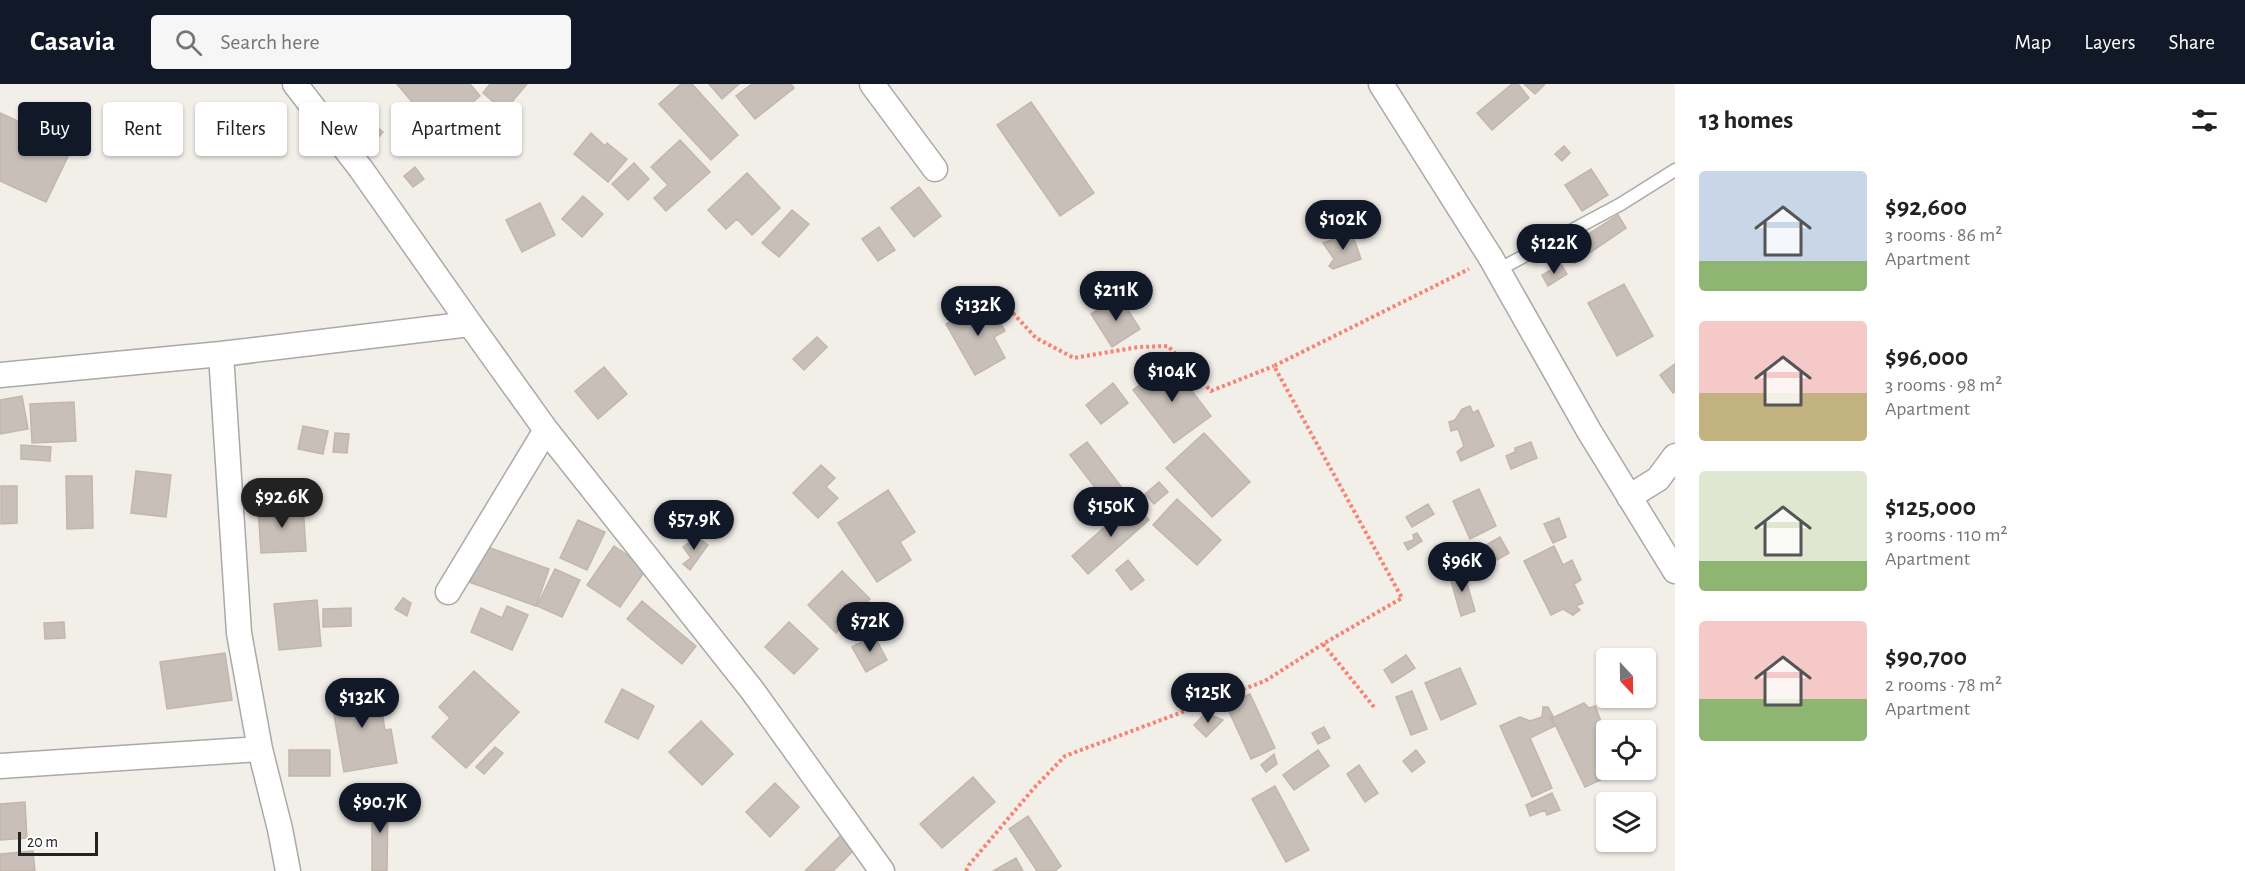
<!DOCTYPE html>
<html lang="en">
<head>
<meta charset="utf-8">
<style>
  body { margin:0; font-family:"Alegreya Sans",sans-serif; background:#f6f6f6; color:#222; height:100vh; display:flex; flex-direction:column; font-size:22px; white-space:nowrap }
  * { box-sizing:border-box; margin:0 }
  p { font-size:20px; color:#767676 }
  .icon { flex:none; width:33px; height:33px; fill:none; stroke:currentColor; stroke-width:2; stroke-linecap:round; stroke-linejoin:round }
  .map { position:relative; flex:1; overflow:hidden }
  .drawer { display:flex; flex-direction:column; background:#fff; width:570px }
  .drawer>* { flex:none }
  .guide { position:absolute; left:18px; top:18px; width:570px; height:54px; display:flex; gap:12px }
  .needle { width:39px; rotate:158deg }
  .controls { position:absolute; left:1596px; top:564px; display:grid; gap:12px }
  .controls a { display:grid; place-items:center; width:60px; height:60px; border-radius:6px; background:#fff; box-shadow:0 2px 4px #0004; font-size:30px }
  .scale { position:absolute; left:18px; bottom:15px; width:80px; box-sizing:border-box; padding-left:6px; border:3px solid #222; border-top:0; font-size:16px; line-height:21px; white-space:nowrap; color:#222; -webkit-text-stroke:4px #fff; paint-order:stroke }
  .price { position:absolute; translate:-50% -51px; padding:0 14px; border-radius:21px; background:#111827; color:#fff; font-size:20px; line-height:39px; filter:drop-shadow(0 2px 3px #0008) }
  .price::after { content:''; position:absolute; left:50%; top:36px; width:18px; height:14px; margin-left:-9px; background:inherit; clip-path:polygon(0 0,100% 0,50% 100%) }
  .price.selected { background:#222; color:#fff }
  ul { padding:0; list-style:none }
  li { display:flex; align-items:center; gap:18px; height:150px; padding:0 24px }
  li span { display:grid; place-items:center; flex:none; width:168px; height:120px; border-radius:6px; color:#555 }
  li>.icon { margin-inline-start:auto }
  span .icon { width:72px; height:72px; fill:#fffc; stroke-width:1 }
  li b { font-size:26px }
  h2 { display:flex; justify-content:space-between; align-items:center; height:72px; padding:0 24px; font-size:26px }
  .tag { padding:0 21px; border-radius:6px; background:#fff; box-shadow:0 2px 4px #0004; font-size:21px; line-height:54px }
  .tag.selected { background:#111827; color:#fff }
  header { display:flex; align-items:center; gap:36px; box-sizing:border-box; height:84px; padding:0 30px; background:#111827; color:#fff }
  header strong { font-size:28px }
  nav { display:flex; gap:33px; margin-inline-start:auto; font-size:21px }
  .search { width:420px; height:54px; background:#f6f6f6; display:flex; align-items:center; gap:15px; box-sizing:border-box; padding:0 21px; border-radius:6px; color:#767676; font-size:22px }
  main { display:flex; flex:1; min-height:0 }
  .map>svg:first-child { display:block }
  .building { fill:#c7bfb8; stroke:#c4b6ab; stroke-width:1.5 }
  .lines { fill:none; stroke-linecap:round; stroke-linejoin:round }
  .lane-casing { stroke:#a9a9a9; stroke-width:15 }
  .street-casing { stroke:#a9a9a9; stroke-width:27 }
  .path { stroke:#fa8072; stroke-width:4; stroke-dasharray:3 3; stroke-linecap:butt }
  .lane { stroke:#fff; stroke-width:12 }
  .street { stroke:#fff; stroke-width:24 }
</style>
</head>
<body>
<header>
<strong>Casavia</strong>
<div class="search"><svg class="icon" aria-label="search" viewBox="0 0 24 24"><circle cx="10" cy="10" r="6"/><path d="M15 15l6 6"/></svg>Search here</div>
<nav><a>Map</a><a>Layers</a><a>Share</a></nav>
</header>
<main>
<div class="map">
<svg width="1675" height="787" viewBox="0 0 1675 787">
  <rect width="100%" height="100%" fill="#f2efe9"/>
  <path class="building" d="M397,0h73l10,12 -43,36z
    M490,0h37l-23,27 -21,-18z
    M681,0h11l46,51 -27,25 -52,-56z
    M709,0h30l-17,15z
    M752,0h39l3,4 -39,31 -19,-23z
    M1512,0h6l11,14 -37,32 -15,-17z
    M1524,0h21l-10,10z
    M1031,18l63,91 -34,23 -63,-91z
    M0,29l73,33 -27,56 -46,-21z
    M364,32l19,16 -7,8 -19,-17z
    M591,49l14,13 2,-3 20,16 -19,23 -34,-28z
    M680,56l30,32 -44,39 -12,-13 14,-13 -17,-18z
    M1564,62l6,7 -8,8 -7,-7z
    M634,79l15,16 -21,21 -16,-16z
    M415,83l9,12 -11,8 -9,-11z
    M1591,85l17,26 -26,16 -17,-26z
    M747,89l33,35 -28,27 -15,-16 -11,10 -18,-19z
    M919,103l22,29 -27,21 -23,-29z
    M583,112l20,18 -21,23 -20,-18z
    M540,119l15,32 -33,17 -16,-32z
    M792,126l17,14 -30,33 -17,-14z
    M1618,131l8,13 -51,35 -10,-14z
    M879,143l16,23 -17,11 -16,-22z
    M1352,149l9,26 -28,10 -4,-3 5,-7 -11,-16z
    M1561,180l6,10 -19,12 -6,-11z
    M1624,200l29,52 -36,20 -29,-53z
    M1119,212l21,33 -28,18 -21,-33z
    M988,217l17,30 -11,6 11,21 -30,17 -29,-51z
    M817,253l10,10 -23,23 -11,-11z
    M1170,278l41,54 -37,27 -41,-53z
    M1675,280v28l-2,1 -13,-18z
    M604,283l23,27 -29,25 -23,-28z
    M1113,299l15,20 -27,21 -15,-19z
    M22,312l6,33 -28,5v-34z
    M74,318l2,39 -44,2 -2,-39z
    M1470,322l3,7 5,-3 16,36 -33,15 -4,-9 7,-6 -6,-17 -7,2 -2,-9 6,-2 7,-11z
    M303,342l25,5 -5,23 -25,-5z
    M335,349l14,1 -2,19 -14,-1z
    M1204,349l46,49 -38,35 -46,-49z
    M1087,358l36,47 -17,13 -36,-47z
    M1531,358l6,16 -26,11 -5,-13 9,-4v-4z
    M21,361l30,2 -1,14 -29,-2z
    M821,381l14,13 -9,9 12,11 -20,20 -25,-25z
    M136,387l35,4 -5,42 -35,-4z
    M66,392h26l1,52 -26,1z
    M1159,398l9,10 -14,12 -9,-10z
    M1,402h16v37l-16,1z
    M1479,405l17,37 -26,13 -17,-38z
    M888,406l27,42 -15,10 11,18 -34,22 -39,-59z
    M1177,415l44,41 -24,25 -44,-40z
    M1133,418l16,18 -61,54 -16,-18z
    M303,420l3,47 -45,2 -3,-46z
    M1428,420l6,10 -22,13 -6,-10z
    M1559,434l7,19 -13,6 -9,-19z
    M578,436l27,12 -18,38 -27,-12z
    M1417,449l5,8 -14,9 -4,-7 10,-3 -1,-5z
    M697,453l11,8 -18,25 -7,-6 8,-6 -8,-11z
    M1500,453l9,16 -12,7 -5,-2h-9l-4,-9z
    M482,461l67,24 -13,37 -67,-24z
    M614,462l33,22 -27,39 -33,-22z
    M1554,462l9,19 9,-5 9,20 -7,4 9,19 -7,3 4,4 -7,5 -10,-6 -12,6 -27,-54z
    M1128,476l16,20 -13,10 -15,-20z
    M555,485l25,11 -18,37 -25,-11z
    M1463,486l12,41 -14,5 -12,-42z
    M842,487l28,28 -34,34 -28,-28z
    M403,514l8,5 -4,13 -12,-7z
    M317,516l4,46 -42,4 -5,-46z
    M642,517l54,45 -14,18 -55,-45z
    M507,522l21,9 -16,35 -41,-18 10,-24 21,10z
    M351,524v18l-28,1v-18z
    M64,538l1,16 -20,1 -1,-16z
    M789,538l29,27 -24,25 -29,-27z
    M874,551l13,25 -21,12 -14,-25z
    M225,569l7,47 -65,9 -7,-47z
    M1406,571l9,13 -23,15 -8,-13z
    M1460,584l16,36 -35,16 -16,-37z
    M474,587l45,41 -53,56 -34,-31 18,-19 -11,-11z
    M377,600l8,46 6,-1 6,34 -53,9 -14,-80z
    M622,605l32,17 -16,33 -33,-17z
    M1412,607l15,38 -16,6 -15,-38z
    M1250,610l25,54 -24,11 -25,-54z
    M1584,619l5,5 6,-2 11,28v36h16l-37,17 -33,-69z
    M1543,623h5l5,9 -3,2 5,8 -25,12 22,50 -20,9 -32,-71 20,-9 10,4 12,-4z
    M1206,629l17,7 -17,17 -12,-12z
    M701,637l32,33 -31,31 -33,-33z
    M1324,643l6,11 -12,6 -6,-11z
    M495,663l8,6 -19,21 -8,-7z
    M289,666h41v26h-41z
    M1318,666l11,16 -35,24 -11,-15z
    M1416,666l9,12 -13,10 -9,-11z
    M1274,670l3,10 -11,8 -5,-7z
    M1359,681l19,28 -13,9 -18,-28z
    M973,693l22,25 -53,46 -22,-24z
    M775,699l24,24 -29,30 -24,-25z
    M1275,702l34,64 -23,12 -34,-63z
    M1552,709l8,17 -13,5 -2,-5 -15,6 -4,-11z
    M372,714l16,1 -1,72h-15z
    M25,718l2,36 -27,2v-36z
    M1028,732l33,50 -6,5h-18l-28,-42z
    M842,750l14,14 -23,23h-28z
    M33,767l2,20h-35v-17z
    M1016,774l7,13h-30z"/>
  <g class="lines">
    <defs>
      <path id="lane" d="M1498,186l123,-66 54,-34"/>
      <path id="street" d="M295,0l66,85 109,155 76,106 206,260 130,181
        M872,0l63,85
        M1381,0l110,174 98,173 86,140
        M221,270l18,279 21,116 20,80 8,42
        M0,291l221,-21 249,-30
        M1629,413l29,-18 17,-23
        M448,508l98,-162
        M0,682l260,-17"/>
    </defs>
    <use href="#lane" class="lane-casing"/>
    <use href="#street" class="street-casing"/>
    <path class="path" d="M1013,229l23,25 38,20 65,-11 29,-1 43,45 63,-25
      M1374,623l-51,-63 79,-46 -128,-232 195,-97
      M966,787l3,-6 65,-77 31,-32 200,-75 58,-37"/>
    <use href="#lane" class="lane"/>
    <use href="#street" class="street"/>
  </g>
</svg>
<div class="controls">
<a><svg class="needle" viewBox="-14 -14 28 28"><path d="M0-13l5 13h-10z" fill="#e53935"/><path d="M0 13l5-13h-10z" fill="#767676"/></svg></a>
<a><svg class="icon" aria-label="locate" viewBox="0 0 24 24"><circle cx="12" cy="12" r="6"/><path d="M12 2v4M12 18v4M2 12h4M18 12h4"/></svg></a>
<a><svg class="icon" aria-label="layers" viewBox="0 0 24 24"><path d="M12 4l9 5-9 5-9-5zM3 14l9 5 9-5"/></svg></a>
</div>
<div class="scale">20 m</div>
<b class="price" style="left:1343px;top:167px">$102K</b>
<b class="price" style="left:1554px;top:191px">$122K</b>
<b class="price" style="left:1116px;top:238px">$211K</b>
<b class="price" style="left:978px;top:253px">$132K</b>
<b class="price" style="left:1172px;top:319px">$104K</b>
<b class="price selected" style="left:282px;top:445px">$92.6K</b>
<b class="price" style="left:1111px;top:454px">$150K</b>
<b class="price" style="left:694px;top:467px">$57.9K</b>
<b class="price" style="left:1462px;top:509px">$96K</b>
<b class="price" style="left:870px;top:569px">$72K</b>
<b class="price" style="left:1208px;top:640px">$125K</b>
<b class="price" style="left:362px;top:645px">$132K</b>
<b class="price" style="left:380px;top:750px">$90.7K</b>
<div class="guide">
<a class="tag selected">Buy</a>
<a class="tag">Rent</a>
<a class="tag">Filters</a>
<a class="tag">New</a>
<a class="tag">Apartment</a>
</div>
</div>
<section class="drawer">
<h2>13 homes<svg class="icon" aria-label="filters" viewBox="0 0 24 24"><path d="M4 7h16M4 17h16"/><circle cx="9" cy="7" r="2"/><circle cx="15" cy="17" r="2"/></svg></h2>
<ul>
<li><span style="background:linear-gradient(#c9d6e8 75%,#8fb573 0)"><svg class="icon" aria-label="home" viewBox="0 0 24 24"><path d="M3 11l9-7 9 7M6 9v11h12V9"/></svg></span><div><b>$92,600</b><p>3 rooms · 86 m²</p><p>Apartment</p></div></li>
<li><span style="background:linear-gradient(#f6c9c9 60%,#c2b280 0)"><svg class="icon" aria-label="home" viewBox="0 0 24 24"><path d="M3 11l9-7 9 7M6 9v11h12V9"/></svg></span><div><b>$96,000</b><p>3 rooms · 98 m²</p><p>Apartment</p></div></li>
<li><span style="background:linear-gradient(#dfe7d0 75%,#8fb573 0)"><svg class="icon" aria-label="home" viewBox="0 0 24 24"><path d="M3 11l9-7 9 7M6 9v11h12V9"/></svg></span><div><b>$125,000</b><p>3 rooms · 110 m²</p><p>Apartment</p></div></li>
<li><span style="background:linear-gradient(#f6c9c9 65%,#8fb573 0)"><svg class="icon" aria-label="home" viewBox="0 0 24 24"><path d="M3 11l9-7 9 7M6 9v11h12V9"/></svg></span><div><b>$90,700</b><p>2 rooms · 78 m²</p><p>Apartment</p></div></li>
</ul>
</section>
</main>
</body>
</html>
